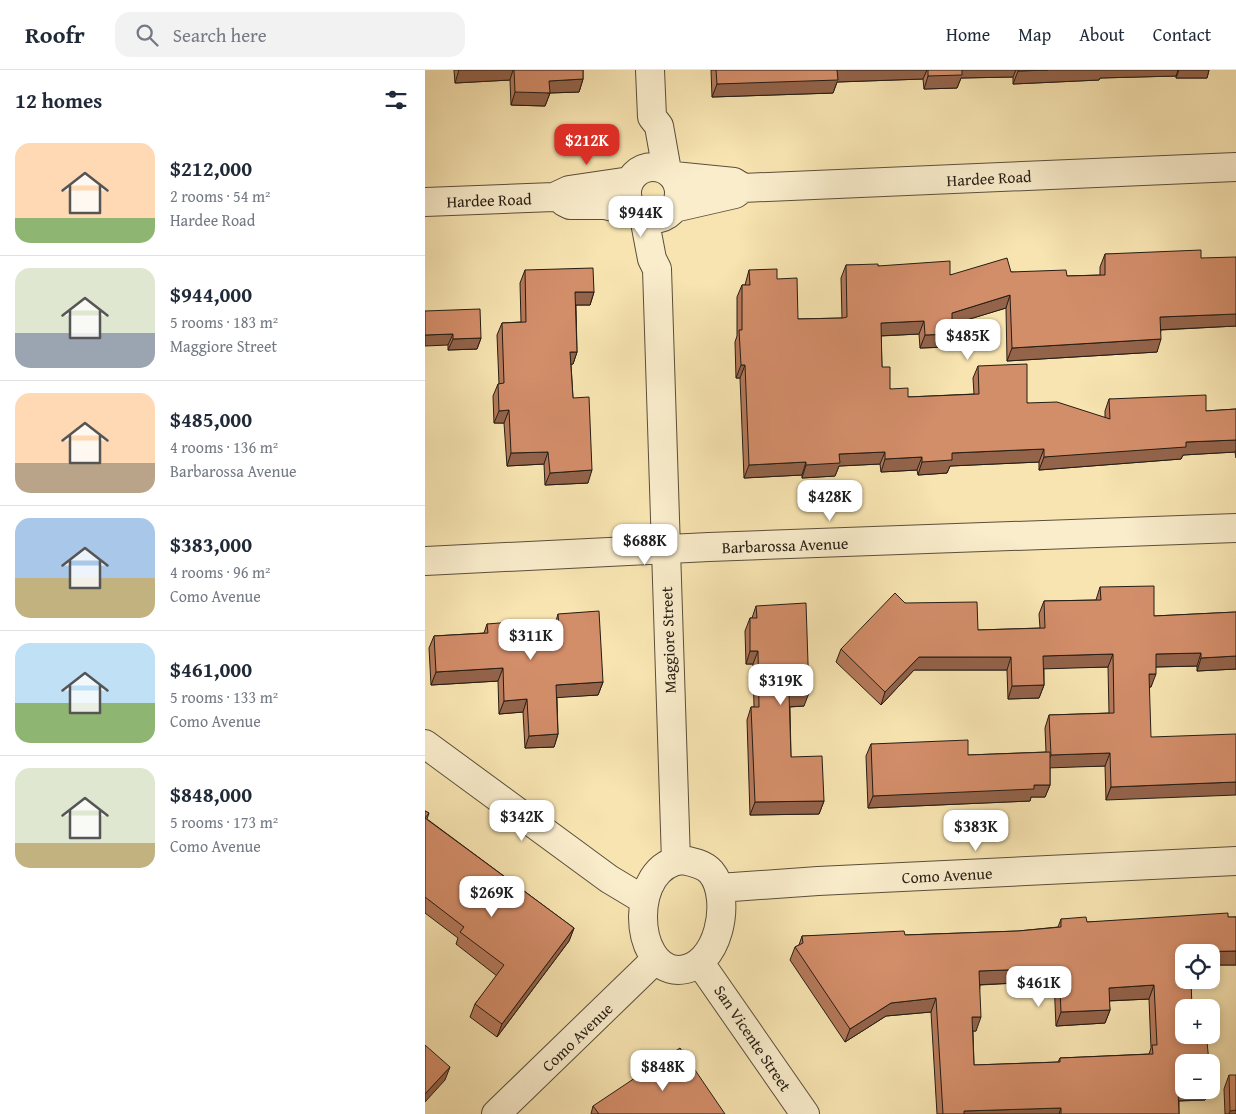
<!DOCTYPE html>
<html lang="en">
<head>
<meta charset="utf-8">
<style>
  body { margin:0; font-family:"Gentium Book Plus",serif; background:#f2f2f3; color:#1f2937; height:100vh; display:flex; flex-direction:column; font-size:19px; white-space:nowrap }
  * { box-sizing:border-box; margin:0 }
  p { font-size:16px; color:#747a83 }
  .icon { flex:none; width:28px; height:28px; fill:none; stroke:currentColor; stroke-width:2; stroke-linecap:round; stroke-linejoin:round }
  .map { position:relative; flex:1; overflow:hidden }
  .drawer { display:flex; flex-direction:column; background:#fff; width:425px }
  .drawer>* { flex:none }
  .buttons { position:absolute; left:750px; top:874px; display:grid; gap:10px }
  .buttons a { display:grid; place-items:center; width:45px; height:45px; border-radius:10px; background:#fff; box-shadow:0 2px 8px #0003; font-size:25px }
  .price { position:absolute; translate:-50% -42px; padding:0 11px; border-radius:10px; background:#fff; color:#222; font-size:16px; line-height:32px; filter:drop-shadow(0 1px 2px #0008) }
  .price::after { content:''; position:absolute; left:50%; top:30px; width:15px; height:11px; margin-left:-8px; background:inherit; clip-path:polygon(0 0,100% 0,50% 100%) }
  .price.active { background:#d93025; color:#fff }
  ul { padding:0; list-style:none }
  li { display:flex; align-items:center; gap:15px; height:125px; padding:0 15px }
  li+li { border-top:1px solid #e0e1e3 }
  li span { display:grid; place-items:center; flex:none; width:140px; height:100px; border-radius:15px; color:#555 }
  li>.icon { margin-inline-start:auto }
  span .icon { width:60px; height:60px; fill:#fffc; stroke-width:1 }
  li b { font-size:21px }
  h2 { display:flex; justify-content:space-between; align-items:center; height:60px; padding:0 15px; font-size:21px }
  header { display:flex; align-items:center; gap:30px; box-sizing:border-box; height:70px; padding:0 25px; background:#fff; border-bottom:1px solid #e0e1e3 }
  header strong { font-size:24px }
  nav { display:flex; gap:28px; margin-inline-start:auto; font-size:18px }
  .search { width:350px; height:45px; background:#f2f2f3; display:flex; align-items:center; gap:12px; box-sizing:border-box; padding:0 18px; border-radius:15px; color:#747a83; font-size:19px }
  main { display:flex; flex:1; min-height:0 }
  .map>svg:first-child { display:block }
  .lines { fill:none; stroke-linecap:round; stroke-linejoin:round }
  .minor-casing { stroke:#5a4f3b; stroke-width:30 }
  .minor { stroke:#faedcc; stroke-width:28 }
  .wall { fill:#b5795a; stroke:#251d14; fill-rule:evenodd }
  .shaded-wall { fill:#93634a; stroke:#251d14 }
  .building { fill:#d28d69; stroke:#251d14; fill-rule:evenodd }
  .labels { text-anchor:middle; dominant-baseline:central; stroke-width:4.5; stroke-linejoin:round; paint-order:stroke }
  .street-label { font-size:16px; fill:#251d14; stroke:#faedcc }
</style>
</head>
<body>
<header>
<strong>Roofr</strong>
<div class="search"><svg class="icon" aria-label="search" viewBox="0 0 24 24"><circle cx="10" cy="10" r="6"/><path d="M15 15l6 6"/></svg>Search here</div>
<nav><a>Home</a><a>Map</a><a>About</a><a>Contact</a></nav>
</header>
<main>
<section class="drawer">
<h2>12 homes<svg class="icon" aria-label="filters" viewBox="0 0 24 24"><path d="M4 7h16M4 17h16"/><circle cx="9" cy="7" r="2"/><circle cx="15" cy="17" r="2"/></svg></h2>
<ul>
<li><span style="background:linear-gradient(#ffd9b3 75%,#8fb573 0)"><svg class="icon" aria-label="home" viewBox="0 0 24 24"><path d="M3 11l9-7 9 7M6 9v11h12V9"/></svg></span><div><b>$212,000</b><p>2 rooms · 54 m²</p><p>Hardee Road</p></div></li>
<li><span style="background:linear-gradient(#dfe7d0 65%,#9aa5b1 0)"><svg class="icon" aria-label="home" viewBox="0 0 24 24"><path d="M3 11l9-7 9 7M6 9v11h12V9"/></svg></span><div><b>$944,000</b><p>5 rooms · 183 m²</p><p>Maggiore Street</p></div></li>
<li><span style="background:linear-gradient(#ffd9b3 70%,#b9a48a 0)"><svg class="icon" aria-label="home" viewBox="0 0 24 24"><path d="M3 11l9-7 9 7M6 9v11h12V9"/></svg></span><div><b>$485,000</b><p>4 rooms · 136 m²</p><p>Barbarossa Avenue</p></div></li>
<li><span style="background:linear-gradient(#a9c7e8 60%,#c2b280 0)"><svg class="icon" aria-label="home" viewBox="0 0 24 24"><path d="M3 11l9-7 9 7M6 9v11h12V9"/></svg></span><div><b>$383,000</b><p>4 rooms · 96 m²</p><p>Como Avenue</p></div></li>
<li><span style="background:linear-gradient(#bfe0f5 60%,#8fb573 0)"><svg class="icon" aria-label="home" viewBox="0 0 24 24"><path d="M3 11l9-7 9 7M6 9v11h12V9"/></svg></span><div><b>$461,000</b><p>5 rooms · 133 m²</p><p>Como Avenue</p></div></li>
<li><span style="background:linear-gradient(#dfe7d0 75%,#c2b280 0)"><svg class="icon" aria-label="home" viewBox="0 0 24 24"><path d="M3 11l9-7 9 7M6 9v11h12V9"/></svg></span><div><b>$848,000</b><p>5 rooms · 173 m²</p><p>Como Avenue</p></div></li>
</ul>
</section>
<div class="map">
<svg width="811" height="1044" viewBox="0 0 811 1044">
  <rect width="100%" height="100%" fill="#f7e4b1"/>
  <filter id="stains"><feTurbulence type="fractalNoise" baseFrequency=".004" numOctaves="4"/><feColorMatrix values="0 0 0 0 .2 0 0 0 0 .09 0 0 0 0 .02 0 0 0 .5 -.17"/></filter>
  <radialGradient id="worn" r=".72"><stop offset=".6" stop-color="#630" stop-opacity="0"/><stop offset="1" stop-color="#630" stop-opacity=".3"/></radialGradient>
  <g class="lines">
    <defs>
      <path id="minor" d="M225,0l2,47 7,9 8,45
        M202 123a26 26 0 1 1 52 0a26 26 0 1 1-52 0Z
        M249,106l60,6 8,5
        M0,132l129,-5 15,-7 61,-9
        M139,132l6,3h35l31,8
        M249,138l61,-14 8,-6 493,-21
        M219,147l8,42 5,10 19,592
        M0,491l284,-14 527,-19
        M0,674l184,135 35,21
        M258,790c10,2 21,4 28,12 22,26 8,98 -33,98 -46,-1 -49,-106 5,-110z
        M294,818l99,-7 418,-20
        M275,893l105,151
        M71,1044l160,-155"/>
    </defs>
    <use href="#minor" class="minor-casing"/>
    <use href="#minor" class="minor"/>
  </g>
  <path class="wall" d="M29,0h129v9l-4,13 -29,1 -5,13 -34,-1 -1,-25 -55,3z
    M286,0h498l-2,8h-31v-2l-76,2 -1,2 -86,4v-7l-52,1 -4,10 -33,1 -1,-10 -86,3 -4,11 -121,4z
    M680,184l96,4 35,68 -75,4 -4,22 -150,9 -1,-53 -54,16v10l-4,13 -28,1 -1,-14 -38,2 1,31 8,22 18,8 66,-3 -1,-16 5,-12 49,37 78,15v-7l4,-12 97,12 30,-2v49l-1,-6 -52,3 -2,4 -142,11v-8l-89,4 -3,7 -29,2 -1,-5 -36,2 -1,-8 -41,2 -4,10 -33,2v-3l-58,3 -4,-100h-4l-1,-36 2,-6v-39l5,-12h3l4,-15 28,9 21,40 44,-1 -1,-40 5,-13 32,1 72,9 61,-3 56,4 33,-1v-8z
    M100,200l69,22 -4,13h-14l1,47 -4,12h-2l2,34 15,85 -43,2 -1,-21 -37,2 -3,-43h-10l-1,-27 5,-12h1l-2,-49 5,-12 19,-1 -1,-39z
    M0,241l56,27 -4,11 -29,1v-5z
    M675,517l54,29 82,-4v57l-39,2v-5l-41,1 -5,20h-2l-43,113 -1,-34 -55,1v18l-5,12h-14l-1,4 -162,7 -2,-52 5,-12 97,11 78,-3 -1,-24 4,-13 60,-2 -1,-46 -64,1v17l-5,13 -31,1 -1,-29h-93l-33,35 -45,-43 5,-13 64,-46 73,27 62,-2 -1,-14 5,-13 52,-1z
    M331,536l48,100 -14,1 1,50 33,44 -5,13 -69,1 -3,-95 4,-13h3l-1,-43h-7l-1,-33 5,-13h2z
    M133,544l45,68 -5,13 -41,2 1,37 -4,13 -29,1 -2,-36 -24,2 -1,-33 -67,4 -2,-37 5,-12 50,-3 3,-9 25,6 42,-2z
    M0,741l4,2 -2,6 147,109 -5,13 -72,96 -27,-20 5,-13 22,-28 -41,-32 2,-6 -33,-25z
    M811,847v48h-25v-13h-27l11,33h-4l-7,105h25l-4,10 -26,1v13h-242l-6,-102 -45,4 -41,26 -55,-82 5,-13 4,-2 3,-9 103,-1 113,-4 40,-4 3,-8 26,3zM629,911l2,45 49,-3 5,-13 -1,-9 40,-2 2,49 -2,6 -89,4 -2,4 -84,3 -1,-34h3l4,-46z
    M804,1005l7,39h-11l-1,-25z
    M168,1036l132,8h-134z"/>
  <path class="shaded-wall" d="M34,0h54l-3,10 -55,3z
    M412,0h90l-4,9 -86,3 -4,11 -121,4 5,-13z
    M536,0h55l-3,7 -52,1 -4,10 -33,1 4,-13z
    M623,0h130l-2,6 -76,2 -1,2 -86,4 5,-13z
    M754,0h30l-2,8h-31z
    M158,9l-4,13 -32,1h3l-5,13 -34,-1 4,-13 34,-11z
    M150,222h19l-4,13h-19z
    M585,225l-4,13 -59,18 5,-13z
    M811,244v12l-81,4 5,-13z
    M499,251l-5,13 -43,2 5,-13z
    M28,264l-5,11 -23,1v-11z
    M527,264l-4,13 -28,1 5,-13z
    M56,268l-4,11 -29,1 5,-11z
    M736,269l-4,13 -150,9 5,-13z
    M145,282h7l-4,12 -7,1z
    M316,295h4l-5,13h-4z
    M84,340l-5,13h-10l5,-12z
    M811,370v10l-1,2 -52,3 -2,4 -142,11 5,-13 142,-15z
    M619,379l-5,13 -89,4 -3,7 -29,2 4,-13 30,-9z
    M123,382l-4,12 -37,2 4,-13z
    M460,382l-5,12 -41,2 -4,10 -33,2 4,-13 33,-11z
    M497,387l-5,13 -36,2 4,-13z
    M381,392l-4,13 -58,3 5,-13z
    M167,400l-4,13 -43,2 5,-12z
    M325,581h8l-5,13h-7z
    M776,583l-4,13 -46,1 5,-13z
    M688,584l-5,13 -69,2 4,-13z
    M811,586v13l-39,2 4,-13z
    M494,587h92l-4,13h-93l-33,35 4,-13z
    M78,598l-5,13 -67,4 5,-13z
    M724,604h7l-5,13h-7z
    M178,612l-5,13 -47,3 5,-13z
    M619,615l-5,13 -31,1 4,-13z
    M384,623l-5,13 -19,1 4,-13z
    M102,629l-4,13 -24,2 5,-13z
    M133,664l-4,13 -29,1 4,-12z
    M685,683l-5,13 -59,2 5,-13z
    M811,712v13l-130,5 5,-13z
    M609,715h16l-5,12h-14l-1,4 -162,7 5,-12z
    M399,731l-5,13 -69,1 5,-13z
    M149,858l-5,13 -72,96 5,-13z
    M811,881v14h-25v-13h-12z
    M634,898l-5,13 -80,4 5,-14z
    M762,910h9l-1,5h-9z
    M729,915l-5,14 -45,2 5,-13z
    M511,928l-5,14 -45,4 -41,26 5,-13 41,-26z
    M685,940l-5,13 -49,3 5,-14z
    M547,947h9l-5,14h-9z
    M25,997l-5,13 -20,22v-8z
    M753,1018h6v2h25l-4,10 -32,1z
    M636,1038l-2,6h-96l1,-3z
    M811,1040v4h-7l1,-3z"/>
  <path class="building" d="M89,0h69v9l-34,2 1,12 -35,-1z
    M291,0h121l1,10 -121,4z
    M503,0h34v5l-34,1z
    M593,0h30l-30,1z
    M776,180v8l35,-1v57l-76,3 1,22 -149,9 -2,-53 -58,18v21l-27,1 -1,-14 -43,2 1,44h8v22l18,-1v9l71,-3 -1,-28 49,-2v39l30,-1 53,17 -1,-20 97,-4v16l30,-2v31l-50,2v5l-142,10v-8l-92,4v7l-30,2v-5l-37,2v-7l-46,2 1,9 -34,2v-3l-57,3 -4,-100h-4l-2,-35h3v-45h8l-1,-15 28,-1v10l20,-1 1,41 45,-1 4,-1 -1,-52 32,-1v2l72,-5v14l57,-17 4,14 55,-2 1,6 38,-1v-21z
    M168,198l1,24h-19l2,60h-7l3,46 16,-1 3,73 -42,3 -2,-21 -37,1 -2,-43 -10,1 -1,-27 6,-1 -2,-60 24,-1 -1,-52z
    M55,239l1,29 -28,1v-5l-28,1v-24z
    M729,516v30l82,-4v44l-35,2v-5l-45,1v20h-7l2,63 85,-3v48l-125,5 -1,-34 -59,2 -2,-40 65,-2 -1,-59 -70,2 1,29 -32,1 -1,-29h-92l-34,35 -44,-43 54,-56 10,10 72,-1 1,28 67,-2 -1,-27 57,-1 -1,-13z
    M381,533l3,90 -20,1 2,63 31,-1 2,45 -69,1 -4,-95h8l-1,-56h-8v-33h7l-1,-12z
    M174,541l4,71 -47,3 2,49 -29,2 -2,-37 -23,2 -1,-33 -67,4 -2,-36 54,-3 -1,-9 25,-2v8l47,-2 -1,-14z
    M543,670v15l82,-3v33h-16v4l-161,7 -2,-52z
    M0,741l4,2 -4,5 149,110 -72,96 -27,-20 29,-39 -44,-33 4,-5 -39,-30z
    M803,843v4h8v34l-52,1v28h7l1,28h-8v27h9l1,8 13,-1 2,20h-25v26h-6l1,26h-118v-6l-97,3v3h-21l-7,-116 -45,5 -41,26 -55,-82 8,-4 -1,-7 102,-5 1,4 113,-4 43,-4v-8l25,-2 1,5zM634,898l2,44 49,-2 -1,-22 45,-3 3,60h-5l1,9 -93,4v4l-86,3 -2,-48h9l-2,-46z
    M0,975l25,22 -25,27z
    M255,978l45,66h-126l-6,-8z
    M804,1005h7v35l-6,1z"/>
  <g class="labels">
    <g class="street-label">
      <text transform="translate(564 108) rotate(-3)">Hardee Road</text>
      <text transform="translate(64 130) rotate(-2)">Hardee Road</text>
      <text transform="translate(360 475) rotate(-2)">Barbarossa Avenue</text>
      <text transform="translate(243 570) rotate(-92)">Maggiore Street</text>
      <text transform="translate(522 805) rotate(-3)">Como Avenue</text>
      <text transform="translate(152 967) rotate(-44)">Como Avenue</text>
      <text transform="translate(328 968) rotate(56)">San Vicente Street</text>
    </g>
  </g>
  <rect width="100%" height="100%" filter="url(#stains)"/>
  <rect width="100%" height="100%" fill="url(#worn)"/>
</svg>
<div class="buttons">
<a><svg class="icon" aria-label="locate" viewBox="0 0 24 24"><circle cx="12" cy="12" r="6"/><path d="M12 2v4M12 18v4M2 12h4M18 12h4"/></svg></a>
<a>+</a>
<a>−</a>
</div>
<b class="price active" style="left:162px;top:96px">$212K</b>
<b class="price" style="left:216px;top:168px">$944K</b>
<b class="price" style="left:543px;top:291px">$485K</b>
<b class="price" style="left:405px;top:452px">$428K</b>
<b class="price" style="left:220px;top:496px">$688K</b>
<b class="price" style="left:106px;top:591px">$311K</b>
<b class="price" style="left:356px;top:636px">$319K</b>
<b class="price" style="left:97px;top:772px">$342K</b>
<b class="price" style="left:551px;top:782px">$383K</b>
<b class="price" style="left:67px;top:848px">$269K</b>
<b class="price" style="left:614px;top:938px">$461K</b>
<b class="price" style="left:238px;top:1022px">$848K</b>
</div>
</main>
</body>
</html>
